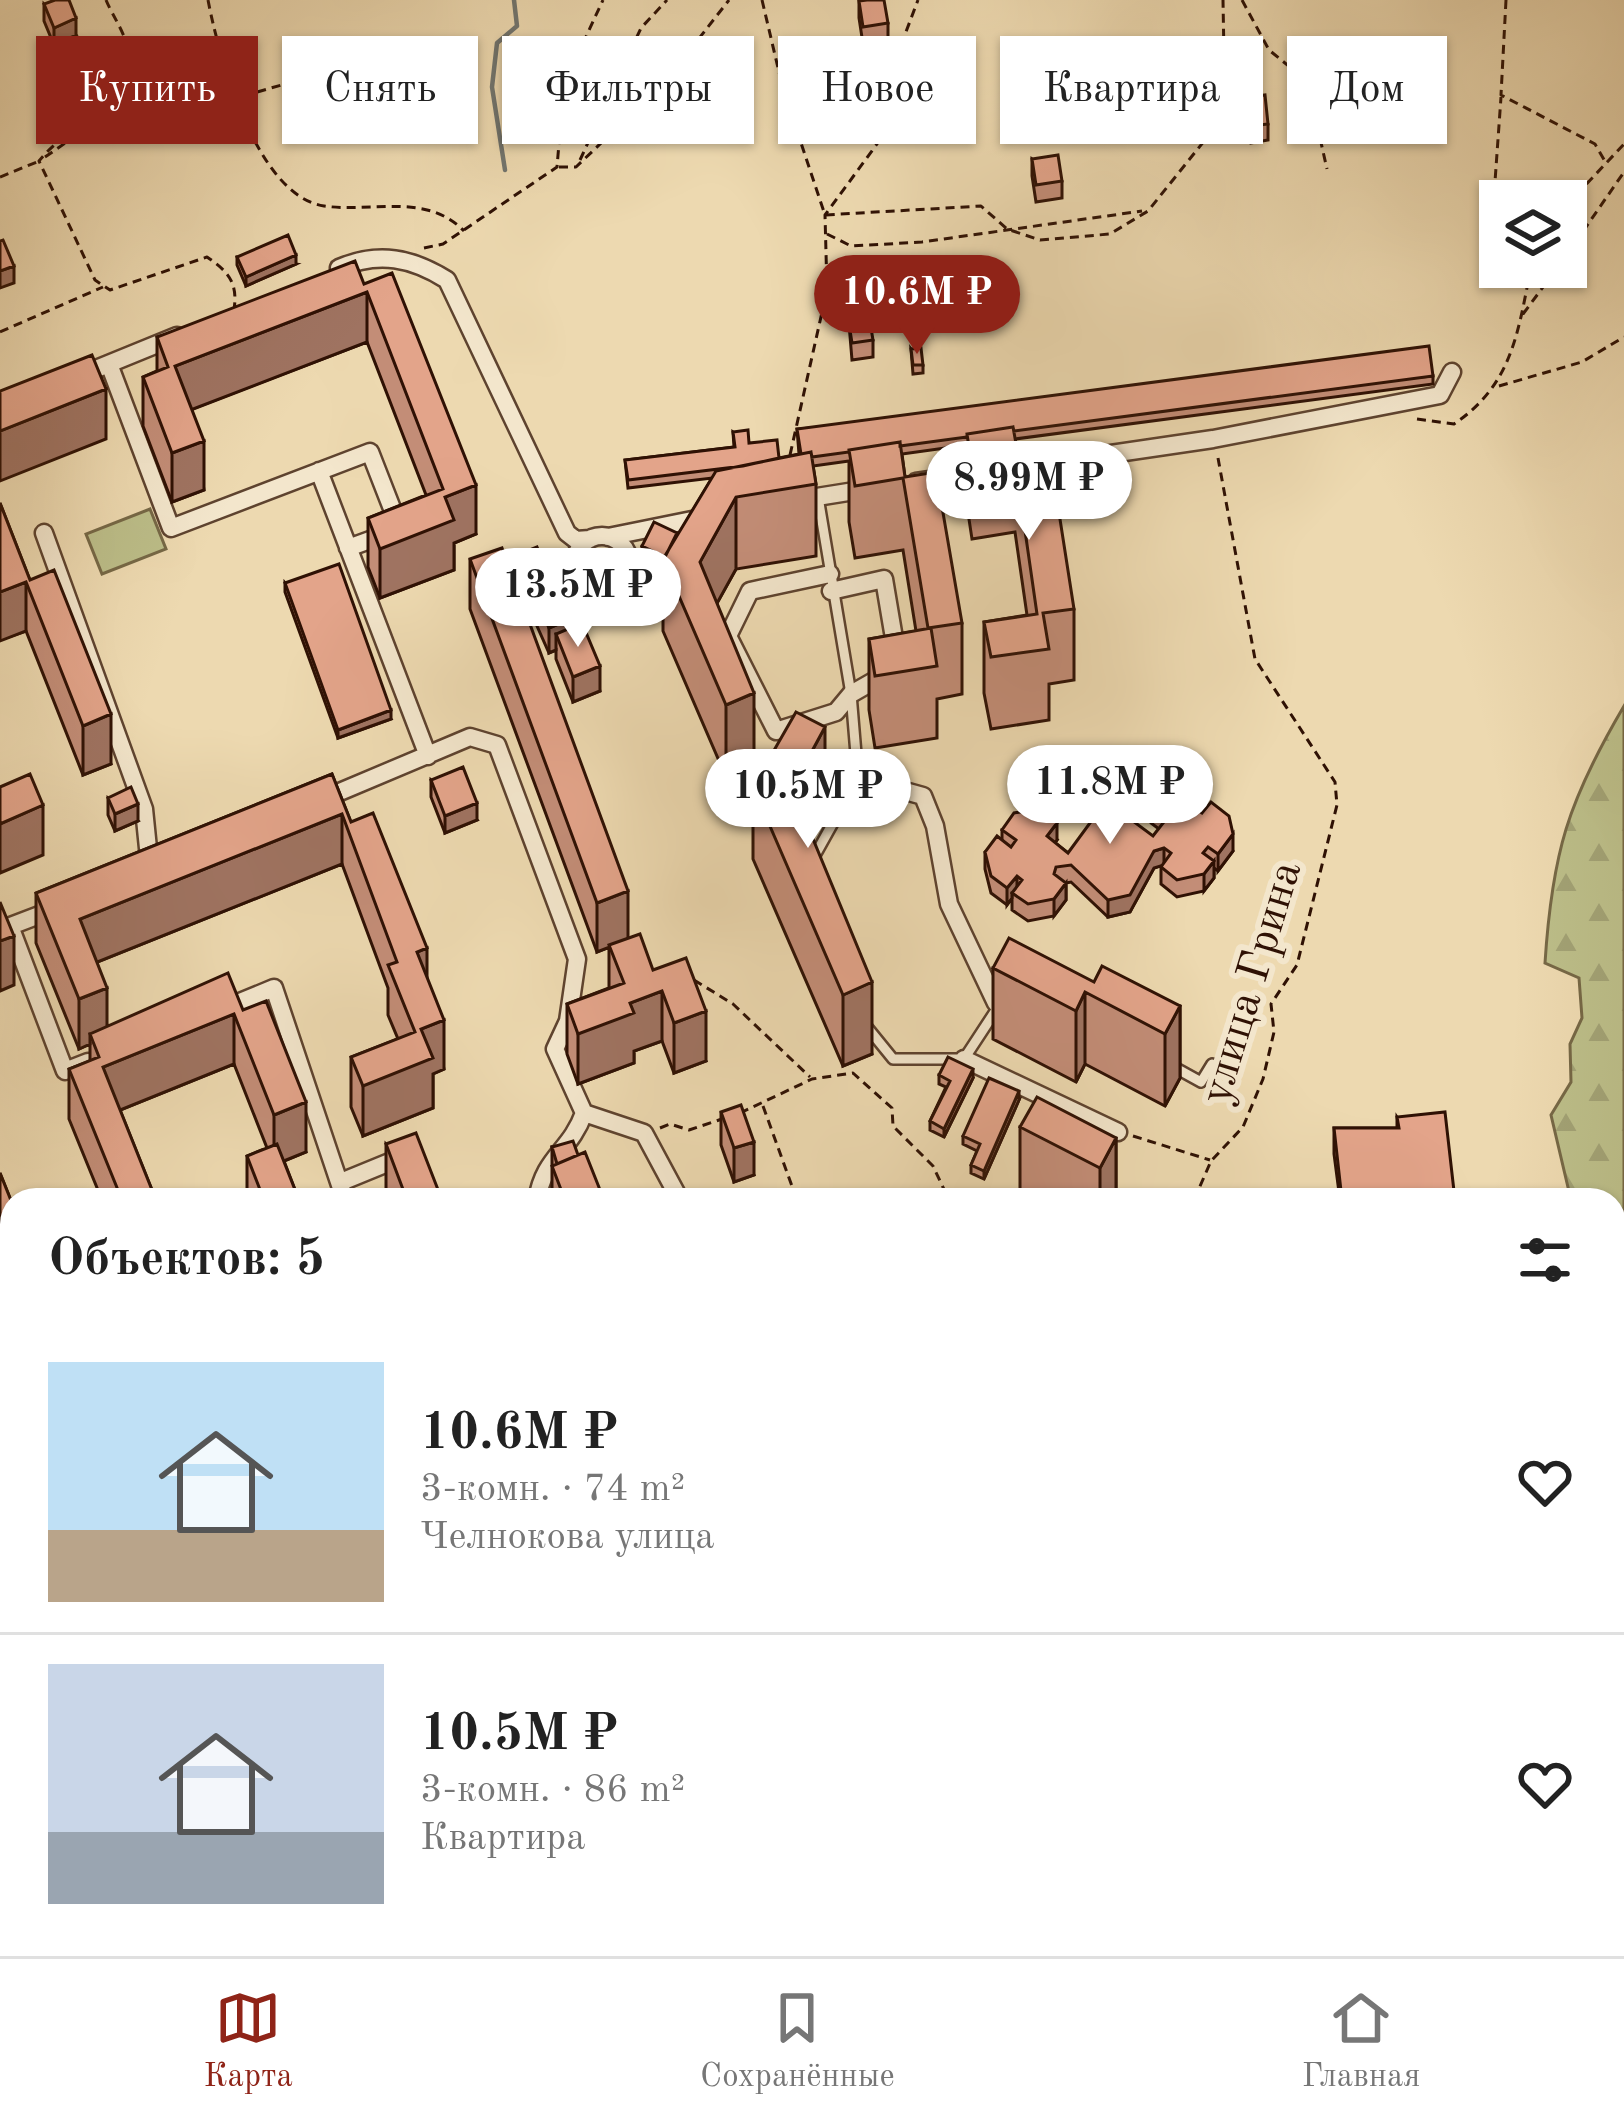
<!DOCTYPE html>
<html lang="ru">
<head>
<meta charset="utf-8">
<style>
  body { margin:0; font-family:"Old Standard TT",serif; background:#f2f2f2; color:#222; height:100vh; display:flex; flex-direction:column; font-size:45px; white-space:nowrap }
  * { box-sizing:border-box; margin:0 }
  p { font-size:39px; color:#767676 }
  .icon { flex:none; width:66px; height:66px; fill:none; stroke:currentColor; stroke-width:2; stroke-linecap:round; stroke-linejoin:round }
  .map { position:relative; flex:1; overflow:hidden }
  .panel { position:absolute; left:0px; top:1188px; width:1626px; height:768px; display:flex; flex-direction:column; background:#fff; border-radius:36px 36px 0 0; box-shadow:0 3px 9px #0004 }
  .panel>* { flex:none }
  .guide { position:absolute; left:36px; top:36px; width:1554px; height:108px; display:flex; gap:24px }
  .fabs { position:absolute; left:1479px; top:180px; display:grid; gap:24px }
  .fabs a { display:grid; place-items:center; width:108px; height:108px; border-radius:0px; background:#fff; box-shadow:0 3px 9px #0004; font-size:60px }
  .price { position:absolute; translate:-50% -102px; padding:0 27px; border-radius:42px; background:#fff; color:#222; font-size:39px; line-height:78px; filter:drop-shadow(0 3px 6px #0008) }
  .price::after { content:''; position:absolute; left:50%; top:72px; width:36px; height:27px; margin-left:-18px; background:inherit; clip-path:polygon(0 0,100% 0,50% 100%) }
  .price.current { background:#8f2418; color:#fff }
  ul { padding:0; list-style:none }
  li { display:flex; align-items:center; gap:36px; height:300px; padding:0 48px }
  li+li { border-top:3px solid #e0e0e0 }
  li span { display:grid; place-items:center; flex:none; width:336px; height:240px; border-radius:0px; color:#555 }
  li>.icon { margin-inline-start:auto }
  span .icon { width:144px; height:144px; fill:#fffc; stroke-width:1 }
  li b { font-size:51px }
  h2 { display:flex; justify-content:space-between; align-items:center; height:144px; padding:0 48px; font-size:51px }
  .chip { padding:0 42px; border-radius:0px; background:#fff; box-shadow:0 3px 9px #0004; font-size:42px; line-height:108px }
  .chip.current { background:#8f2418; color:#fff }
  .tabs { display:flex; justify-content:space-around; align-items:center; height:168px; border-top:3px solid #e0e0e0; background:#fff; font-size:33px; color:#767676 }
  .tabs a { display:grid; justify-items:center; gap:6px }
  .tabs .current { color:#8f2418 }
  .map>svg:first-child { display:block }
  .grass { fill:#bcbe89; stroke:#766846; stroke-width:3 }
  .forest { fill:url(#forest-firs); stroke:#766846; stroke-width:3 }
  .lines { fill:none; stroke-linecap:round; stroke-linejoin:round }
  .stream { stroke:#71756f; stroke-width:4.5 }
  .street-tunnel { stroke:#c7b18e; stroke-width:16; stroke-dasharray:16 8; stroke-linecap:butt }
  .lane-casing { stroke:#5e432f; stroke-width:14 }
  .street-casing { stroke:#5e432f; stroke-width:21 }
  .secondary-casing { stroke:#2f1104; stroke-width:28 }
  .path { stroke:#2f1104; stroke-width:3; stroke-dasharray:9 6; stroke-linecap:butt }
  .lane { stroke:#f3e6cc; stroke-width:9 }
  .street { stroke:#f3e6cc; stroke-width:16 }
  .secondary { stroke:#f3e6cc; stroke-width:24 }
  .wall { fill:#c38d77; stroke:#2f1104; stroke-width:3 }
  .shaded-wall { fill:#9f7361; stroke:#2f1104; stroke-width:3 }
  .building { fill:#e3a48a; stroke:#2f1104; stroke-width:3 }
  .labels { text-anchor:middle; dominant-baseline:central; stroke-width:12; stroke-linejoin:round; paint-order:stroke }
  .street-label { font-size:45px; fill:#2f1104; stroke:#f3e6cc }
</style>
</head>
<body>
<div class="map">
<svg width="1624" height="1956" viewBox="0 0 1624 1956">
  <defs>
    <pattern id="forest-firs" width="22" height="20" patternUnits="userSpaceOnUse" patternTransform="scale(3)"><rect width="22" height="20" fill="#bcbe89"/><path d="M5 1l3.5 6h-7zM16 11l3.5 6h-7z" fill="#a2a275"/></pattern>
  </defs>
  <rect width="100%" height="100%" fill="#edd9b0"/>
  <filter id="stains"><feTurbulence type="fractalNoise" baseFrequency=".00167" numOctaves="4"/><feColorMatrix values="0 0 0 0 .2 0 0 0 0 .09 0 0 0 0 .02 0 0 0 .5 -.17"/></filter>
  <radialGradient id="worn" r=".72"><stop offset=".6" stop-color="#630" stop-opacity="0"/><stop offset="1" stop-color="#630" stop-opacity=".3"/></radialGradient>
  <path class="grass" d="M150,509l16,40 -64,25 -16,-40z"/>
  <path class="forest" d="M1624,706v640l-10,-24v-122h-43l-20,-85 20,-33 -1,-38 12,-26 -3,-40 -34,-15c7,-110 23,-162 79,-257z"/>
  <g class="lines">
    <path class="stream" d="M505,170l-13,-83 5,-44 20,-17 -3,-26"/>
    <path class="street-tunnel" d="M316,1956l29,-12"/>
    <defs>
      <path id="lane" d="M814,857l44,-79 -7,-84 -33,-197
        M867,1027l26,32h71l36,-55
        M1172,1066l29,16 11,-18
        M0,1318l12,29"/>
      <path id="street" d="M339,268c40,-17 73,-10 108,12l120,253 9,7 14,-1
        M109,364l62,164 199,-76 30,77 -52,19
        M79,376l98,-40
        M1029,466l184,-27 227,-44 12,-23
        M319,471l109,285
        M916,482l70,-10
        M798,500l69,-11
        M44,533l100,276 6,59
        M575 563a27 27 0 1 1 54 0a27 27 0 1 1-54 0Z
        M608,537l99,-20
        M830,574l-80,17 -22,45 48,95 60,-19 15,-18 35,-20
        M831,591l53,-12 13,77
        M858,778l65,18 12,30 14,78 47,99
        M323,799l147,-62 27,8 80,214 -9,62 -13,28 29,64 60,20 36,67
        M10,926l55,145 23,-9
        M0,930l55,-21
        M223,1009l51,-21 71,212
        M964,1059l154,73
        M341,1182l61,-25
        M537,1200c7,-44 33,-48 47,-87
        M0,1303l12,-6"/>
      <path id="secondary" d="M0,1503l12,26
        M175,1944l4,12"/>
    </defs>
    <use href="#lane" class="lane-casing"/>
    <use href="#street" class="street-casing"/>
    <use href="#secondary" class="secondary-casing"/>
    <path class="path" d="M106,0c6,15 22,37 22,53 -1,47 -64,76 -89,108l56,119 15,10 97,-33c22,15 31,26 27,53
      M208,0c11,58 49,196 116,206 49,7 102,-14 140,25
      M762,0l21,89 42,126 156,-9 26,23 33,11 70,-6 38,-23 77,-96 -2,-115
      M1242,0l27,50 38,31 20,88
      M1506,0l-5,95 94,49 11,19
      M45,157l29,-20 31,-10h30l150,-43
      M580,160l61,-132 26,-28
      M559,167h17l89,-85 64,-82
      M0,177l37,-15
      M1566,206l58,-62
      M827,234l24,12 71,-4 220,-31
      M1491,238l10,-141
      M424,248l19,-4 114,-77 7,-83 39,-84
      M1566,256l58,-84
      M1523,314l35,-47
      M0,332l103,-45
      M1499,386l83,-24 42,-25
      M1417,419l37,5c58,-39 64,-91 77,-157
      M790,455l37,-165 -2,-75 60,-82 13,-80 20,-53
      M694,980l39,24 77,73
      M763,1106l34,94
      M740,1113l72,-34 41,-6 39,35 1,18 40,40 16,34
      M660,1128l10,-4 19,6 36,-12
      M1133,1136l77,24
      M1194,1200l17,-39 32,-34 20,-48 11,-47 -3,-28 26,-39 40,-160 -2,-23 -80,-123 -37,-201
      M1614,1575h10
      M1614,1754l10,11
      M1614,1801l10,5
      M1614,1909l10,-1
      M667,1944l8,11
      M1067,1944l5,12
      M1383,1944l5,12
      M677,1956l25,-12"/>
    <use href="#lane" class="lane"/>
    <use href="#street" class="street"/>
    <use href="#secondary" class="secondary"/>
  </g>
  <path class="wall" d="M859,1l29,22v17l-25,4 -4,-26z
    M44,4l32,31 -22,10 -10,-24z
    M46,72l40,34 -29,11 -11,-28z
    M1247,97l21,27v16l-17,3z
    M1032,159l30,22v17l-26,4 -4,-26z
    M237,257l59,7 -50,22 -9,-21z
    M364,284l112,250 -22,9v27l-74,28 -12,-31v-49l58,-23 -59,-153 -175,67 12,81 -32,12 -29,-76v-49l14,-6v-34z
    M896,311l1,18 -12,1 -1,-18z
    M849,324l24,16v17l-21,3z
    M911,349l12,16v8l-10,1z
    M1433,376v8l-418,55 4,21 55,149v71l-25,4v36l-58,9 -7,-36v-71l43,-7 -12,-83 -43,7 -5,-33v-61l-65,9 3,23 57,146v71l-25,5v39l-62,10 -6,-38v-71l47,-8 -13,-81 -48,8 -6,-36v-61l-36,5 3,18v72l-80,13 -19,34 37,162 -28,12 -63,-146v-41l-21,-10v-34l35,-9 35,-59 -84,10 -3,-28 109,-13 -1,-15 16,11 30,15 20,-4 -2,-25z
    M0,503l30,77 81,184 -28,11 -57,-144 -26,9z
    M517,555l65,68 18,68 -27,11 -17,-43v-9l-7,3 -32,-72z
    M470,559l158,379 25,32 53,91 -32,12 -12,-32 -28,10v12l-56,21 -11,-30v-50l42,-16v-41l-12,5 -127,-343z
    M285,583l106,136 -53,19 -53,-146z
    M332,774l19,48 76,157 17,90 -11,5v34l-70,28 -12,-29v-50l47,-18 -10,-24v-27l-46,-124 -245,98 10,64 136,-16 63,142 -22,9 15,39h-52v-44l20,-8 -33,-84 -114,46 36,90h-54l-33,-81v-50l21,-8v-17l-11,5 -43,-106v-50z
    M431,780l46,40 -32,13 -14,-36z
    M753,787l72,11 -16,30 63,226 -29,12 -90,-207z
    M108,798l30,23 -23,10 -7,-16z
    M1151,806l54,4 28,41 -15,20 -4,-3v10l-10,13 -27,6 -16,-13v-17l1,-2 -8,3 -24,44 -22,5 -37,-35 -5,1v17l-12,16 -26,5 -16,-11v-12l-5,7 -16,-12 -6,-24v-17l17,-12v-10l55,10 -2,3 13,10 85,-17 6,-7 -8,-6z
    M993,968l101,14 86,24v72l-15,28 -80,-42 -9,18 -83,-43z
    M939,1075l34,3 -29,59 -14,-7v-9l16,-34 -7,-3z
    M1019,1100l-35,79 -13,-6v-8l6,-14 -14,-7v-8z
    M721,1112l33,63 -20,7 -13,-37z
    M1397,1117l58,83h-115l-6,-46v-26h63z
    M1020,1127l96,11v62l-96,-1z
    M386,1144l56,56h-54l-2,-6z
    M552,1147l26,8 26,45h-52z
    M0,1173l12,30v114l-5,-13z
    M12,1717v38l-4,-11v-25z
    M100,1944h52l2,12h-51z
    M229,1944h56v3l-22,9h-29z
    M393,1944h41l4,12h-45z"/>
  <path class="shaded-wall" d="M76,18v17l-22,10v-17z
    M86,89v17l-29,11v-17z
    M296,255v9l-50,22v-9z
    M14,266v17l-14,5v-17z
    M367,292v50l-192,74v-50z
    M106,389v50l-106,42v-50z
    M204,441v49l-32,12v-49z
    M476,485v49l-22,9v27l-74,28v-49l65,-52z
    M736,497v72l-36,65v-72z
    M26,582v49l-26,10v-49z
    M582,614v25l-26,-5v16l-7,3v-25z
    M600,666v25l-27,11v-25z
    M754,693v72l-28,12v-72z
    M391,710v9l-53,19v-8z
    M111,714v50l-28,11v-49z
    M825,727v71l-33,62v-72z
    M1205,797v17l-9,-5z
    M477,803v17l-32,13v-17z
    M138,804v17l-23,10v-17z
    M43,805v50l-43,18v-49z
    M342,814v50l-262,105v-50z
    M1057,823v17l-10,13v-17z
    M1233,834v17l-15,20v-17z
    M1164,848v17l-10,3 -24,44 -22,5v-17l46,-49z
    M1214,861v17l-10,13v-17z
    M1017,876v17h-5v5l-5,7v-17z
    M1066,883v17l-12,16v-17z
    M628,891v49l-31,12v-49z
    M14,936v49l-14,6v-50z
    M427,948v50l-10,-46z
    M872,982v72l-29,12v-71z
    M107,988v49l-17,-3v10l-11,5v-50z
    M662,991v50l-28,10v12l-56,21v-50l52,-31z
    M1085,992v72l-9,18v-71z
    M1180,1006v72l-15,28v-72z
    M706,1011v50l-32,12v-50z
    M234,1014v50l-131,53v-50z
    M444,1020v49l-11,5v34l-70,28v-50l58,-57z
    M973,1069v9l-29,59v-8z
    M1019,1091v9l-35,79v-8z
    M306,1102v50l-32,13v-50z
    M1116,1138v62h-16v-32z
    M754,1142v33l-20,7v-34z
    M6,1239v50l-6,3v-49z
    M238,1944h47v3l-22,9h-25z"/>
  <path class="building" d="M55,0h14l7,18 -22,10 -10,-24z
    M867,0h17l4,23 -25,4 -4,-26z
    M75,61l11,28 -29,11 -11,-28z
    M1265,95l3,29 -17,2 -4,-29z
    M1058,155l4,26 -26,4 -4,-26z
    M288,235l8,20 -50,22 -9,-20z
    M3,240l11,26 -14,5v-30z
    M355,261l9,23 28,-11 84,212 -31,12 9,23 -74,29 -12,-31 75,-29 -76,-197 -192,74 29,75 -32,12 -29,-76 25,-10 -11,-30z
    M896,311l1,9 -12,1 -1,-9z
    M870,322l3,18 -21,3 -3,-19z
    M1429,346l4,30 -419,55 -1,-4 -46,7v3l-67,9v-4l-51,8v2l-37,5 -1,-5 -10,2 -4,-25z
    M921,348l2,17h-10l-2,-16z
    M92,355l14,34 -106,42v-40z
    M1013,427l6,33 31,-5 24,154 -31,4 6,36 -58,8 -7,-35 53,-8 -22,-153 -43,6 -5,-33z
    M748,430l1,13 28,-3 2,18 -36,8 -115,14 -3,-20 110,-13 -2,-15z
    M900,442l5,35 31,-5 26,151 -34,5 -25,-150 -48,8 -6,-36z
    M811,452l5,32 -80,13 -36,65 54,131 -28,12 -63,-146 53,-88z
    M0,503l30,77 24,-10 57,144 -28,12 -57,-144 -26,10z
    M654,522l23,11 -12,24 -23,-11z
    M537,547l25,56 12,-6 8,17 -33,14 -32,-73z
    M502,548l126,343 -31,12 -127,-344z
    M339,564l52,146 -53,20 -53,-147z
    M582,623l18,43 -27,11 -17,-43z
    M931,628l6,38 -62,10 -6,-37z
    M796,712l29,15 -33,61 80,194 -29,13 -90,-208z
    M463,767l14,36 -32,13 -14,-36z
    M30,774l13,31 -43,19v-37z
    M332,774l19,48 22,-9 54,135 -10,4 27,68 -23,9 12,29 -70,28 -12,-29 64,-25 -27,-67 9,-3 -55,-148 -262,105 27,69 -28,11 -43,-106z
    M1190,785l15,12 -9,12 6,4 9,-11 18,14 4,18 -15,20 -10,-7 -5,6 11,8 -10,13 -27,6 -16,-13 10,-14 -7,-5 -10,3 -24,44 -22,5 -37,-35 -15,2 -2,7 12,9 -12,16 -26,5 -16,-11 10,-13 -5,-4 -10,12 -16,-12 -6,-24 12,-16 14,11 5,-7 -14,-10 12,-17 24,-4 19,14 -10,13 21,17 38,-52 47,35 14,-18 -16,-12 13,-18z
    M131,787l7,17 -23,10 -7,-16z
    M0,902l14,34 -14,5z
    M640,934l13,36 33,-12 20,53 -32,12 -12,-32 -32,12 4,10 -56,21 -11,-30 57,-21 -15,-38z
    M1009,938l85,44 8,-16 78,40 -15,28 -80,-42 -9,19 -83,-43z
    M228,973l15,37 23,-9 40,101 -32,13 -40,-101 -131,53 53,133h-34l-53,-131 30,-12 -9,-23z
    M948,1057l25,12 -29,60 -14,-8 20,-40 -11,-6z
    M989,1078l30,13 -35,80 -13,-6 9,-21 -17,-8z
    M1037,1097l79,41 -16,30 -80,-41z
    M741,1105l13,37 -20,6 -13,-36z
    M1445,1112l10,88h-113l-8,-72h65l-2,-11z
    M416,1133l26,67h-35l-21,-56z
    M573,1141l5,14 -21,9 -5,-17z
    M277,1144l22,56h-35l-17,-44z
    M585,1152l19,48h-39l-13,-34z
    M0,1173l12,30v65l-5,-14 5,-2 -6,-13 -6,4z
    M118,1944h34l2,6 -15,6h-17z
    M396,1944h38l4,12h-36z"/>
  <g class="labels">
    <g class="street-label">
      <text transform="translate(1253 983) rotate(-73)">улица Грина</text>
    </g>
  </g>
  <rect width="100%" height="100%" filter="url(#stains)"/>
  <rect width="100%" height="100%" fill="url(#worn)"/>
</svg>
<div class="fabs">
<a><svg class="icon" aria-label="layers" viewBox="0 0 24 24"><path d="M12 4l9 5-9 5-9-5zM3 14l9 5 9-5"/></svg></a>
</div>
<b class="price current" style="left:917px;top:357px">10.6M ₽</b>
<b class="price" style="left:1029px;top:543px">8.99M ₽</b>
<b class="price" style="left:578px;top:650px">13.5M ₽</b>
<b class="price" style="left:1110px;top:847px">11.8M ₽</b>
<b class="price" style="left:808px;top:851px">10.5M ₽</b>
<div class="guide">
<a class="chip current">Купить</a>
<a class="chip">Снять</a>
<a class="chip">Фильтры</a>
<a class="chip">Новое</a>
<a class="chip">Квартира</a>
<a class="chip">Дом</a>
</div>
<section class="panel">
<h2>Объектов: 5<svg class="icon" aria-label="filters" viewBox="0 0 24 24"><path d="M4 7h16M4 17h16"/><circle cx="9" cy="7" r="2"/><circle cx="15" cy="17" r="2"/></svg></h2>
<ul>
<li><span style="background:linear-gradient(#bfe0f5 70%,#b9a48a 0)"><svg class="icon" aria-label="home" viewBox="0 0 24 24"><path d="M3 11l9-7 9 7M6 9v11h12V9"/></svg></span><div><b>10.6M ₽</b><p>3-комн. · 74 m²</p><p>Челнокова улица</p></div><svg class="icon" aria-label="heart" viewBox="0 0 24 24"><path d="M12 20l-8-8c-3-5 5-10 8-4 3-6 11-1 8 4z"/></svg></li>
<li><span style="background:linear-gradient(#c9d6e8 70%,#9aa5b1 0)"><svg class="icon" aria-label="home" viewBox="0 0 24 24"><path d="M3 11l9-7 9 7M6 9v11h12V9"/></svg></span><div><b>10.5M ₽</b><p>3-комн. · 86 m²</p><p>Квартира</p></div><svg class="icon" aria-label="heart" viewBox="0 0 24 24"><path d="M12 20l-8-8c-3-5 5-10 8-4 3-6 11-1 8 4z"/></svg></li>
</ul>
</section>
</div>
<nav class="tabs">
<a class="current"><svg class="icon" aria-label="map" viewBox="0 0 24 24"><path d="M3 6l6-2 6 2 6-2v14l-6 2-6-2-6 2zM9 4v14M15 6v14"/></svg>Карта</a>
<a><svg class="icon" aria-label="saved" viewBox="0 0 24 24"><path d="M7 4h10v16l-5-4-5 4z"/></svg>Сохранённые</a>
<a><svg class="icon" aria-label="home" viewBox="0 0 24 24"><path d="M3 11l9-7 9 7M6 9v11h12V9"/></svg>Главная</a>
</nav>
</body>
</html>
